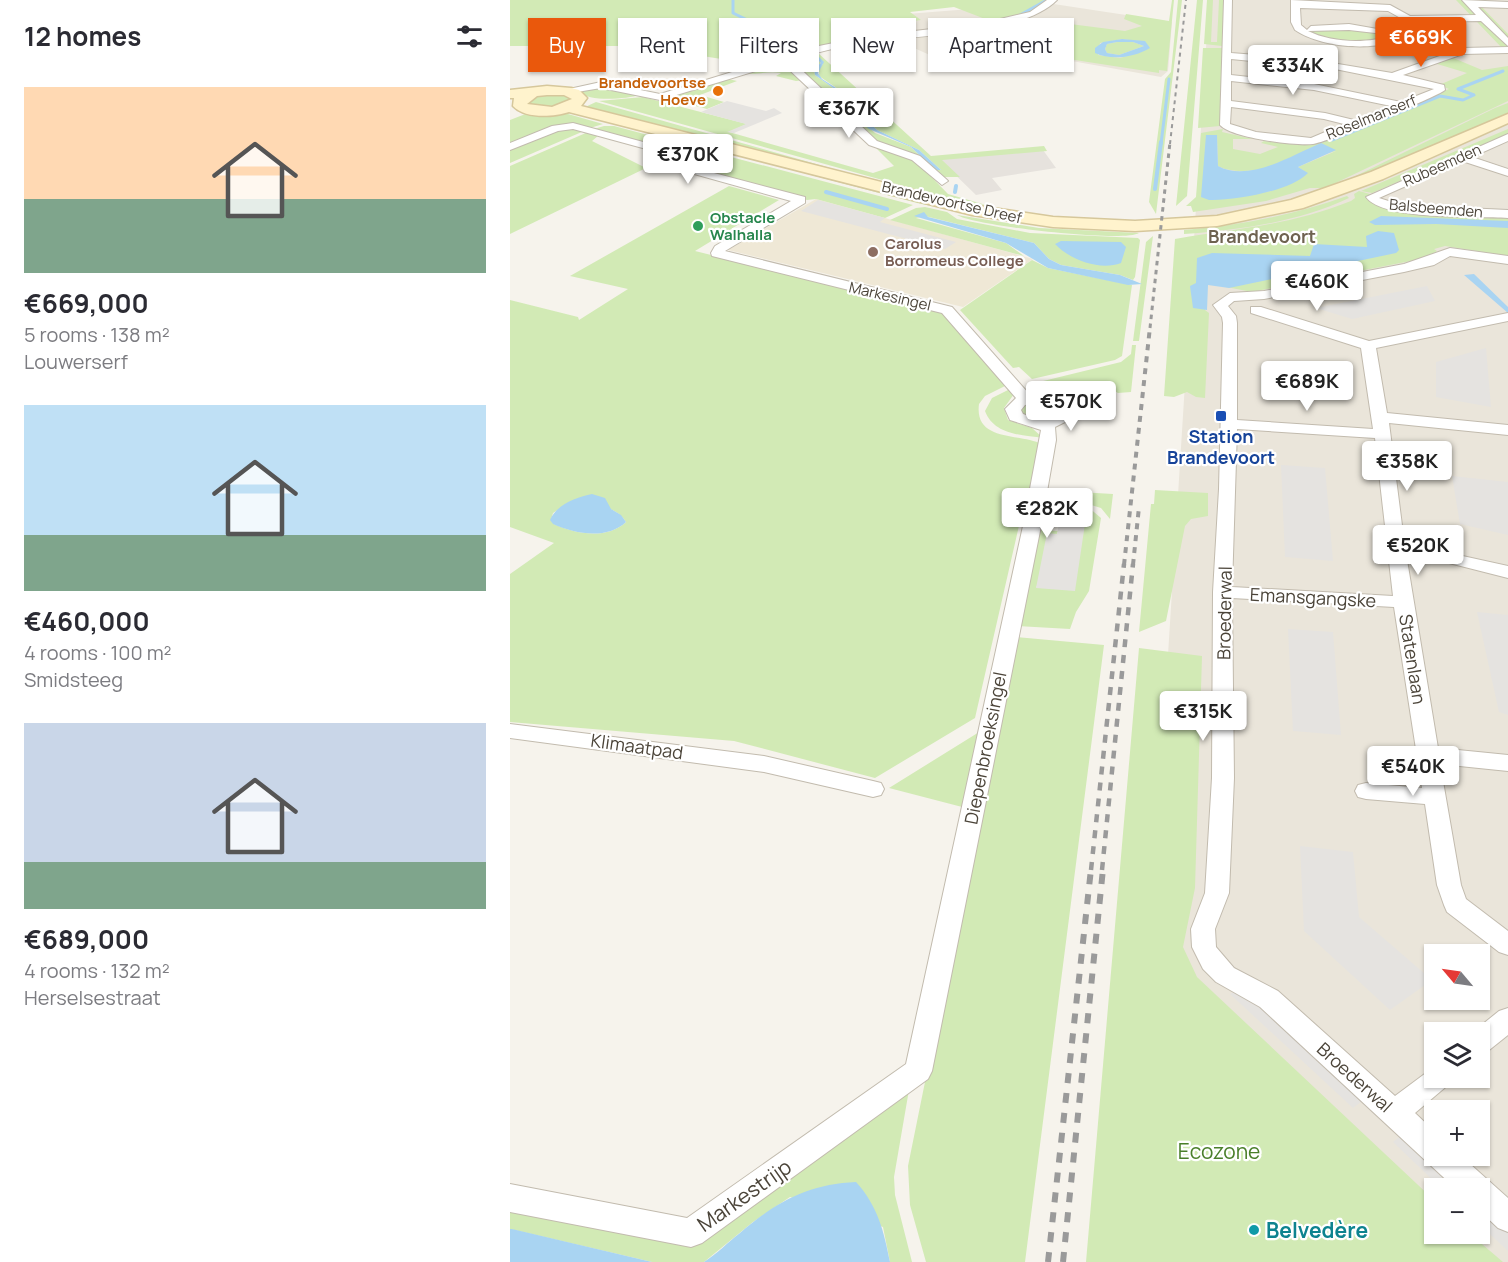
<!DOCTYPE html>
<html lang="en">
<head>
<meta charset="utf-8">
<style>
  body { margin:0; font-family:Manrope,sans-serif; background:#f2f2f3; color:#2b2b33; height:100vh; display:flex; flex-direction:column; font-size:22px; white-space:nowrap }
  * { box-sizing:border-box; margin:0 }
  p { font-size:20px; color:#7c7c81 }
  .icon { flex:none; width:33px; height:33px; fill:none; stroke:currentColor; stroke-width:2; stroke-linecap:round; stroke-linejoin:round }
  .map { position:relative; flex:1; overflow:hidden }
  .side { display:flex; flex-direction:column; background:#fff; width:510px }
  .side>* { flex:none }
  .top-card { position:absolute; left:18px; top:18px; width:570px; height:54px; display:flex; gap:12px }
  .needle { width:39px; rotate:299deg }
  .tools { position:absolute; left:914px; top:944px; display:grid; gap:12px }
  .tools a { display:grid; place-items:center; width:66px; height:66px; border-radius:0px; background:#fff; box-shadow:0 2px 4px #0004; font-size:30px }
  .price { position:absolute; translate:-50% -51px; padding:0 14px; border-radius:6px; background:#fff; color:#222; font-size:20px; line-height:39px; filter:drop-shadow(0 2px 3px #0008) }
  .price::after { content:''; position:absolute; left:50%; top:36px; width:18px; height:14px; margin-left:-9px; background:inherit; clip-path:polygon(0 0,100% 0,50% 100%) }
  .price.current { background:#ea580c; color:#fff }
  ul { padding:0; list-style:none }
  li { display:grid; align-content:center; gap:12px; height:318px; padding:0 24px }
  li span { display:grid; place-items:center; height:186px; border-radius:0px; color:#555 }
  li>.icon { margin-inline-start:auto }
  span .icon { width:108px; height:108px; fill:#fffc; stroke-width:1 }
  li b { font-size:26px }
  h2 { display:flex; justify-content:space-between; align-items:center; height:72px; padding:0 24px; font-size:26px }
  .chip { padding:0 21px; border-radius:0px; background:#fff; box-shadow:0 2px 4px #0004; font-size:21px; line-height:54px }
  .chip.current { background:#ea580c; color:#fff }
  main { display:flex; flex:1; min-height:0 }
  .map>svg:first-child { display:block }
  .residential { fill:#eae5da; fill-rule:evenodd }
  .industrial { fill:#e6e2dd }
  .education { fill:#efe8d6 }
  .green { fill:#d2eab5; fill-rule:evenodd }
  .parking { fill:#e5e3e0 }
  .water { fill:#a9d4f2; fill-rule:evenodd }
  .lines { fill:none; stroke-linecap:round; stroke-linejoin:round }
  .stream-far1 { stroke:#a9d4f2; stroke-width:3 }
  .stream { stroke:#a9d4f2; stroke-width:4 }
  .street-casing { stroke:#c2bbae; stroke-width:2 }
  .secondary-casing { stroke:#d6c79b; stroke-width:3 }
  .street { fill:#fff; fill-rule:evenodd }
  .secondary { fill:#fff3cd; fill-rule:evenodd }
  .rail-far4 { stroke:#9a9a9a; stroke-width:2; stroke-dasharray:4 4; stroke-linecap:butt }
  .rail-far3 { stroke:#9a9a9a; stroke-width:3; stroke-dasharray:4.5 4.5; stroke-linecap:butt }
  .rail-far2 { stroke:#9a9a9a; stroke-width:4; stroke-dasharray:6 6; stroke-linecap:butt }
  .rail-far1 { stroke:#9a9a9a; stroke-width:4.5; stroke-dasharray:8 8; stroke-linecap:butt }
  .rail { stroke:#9a9a9a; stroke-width:6; stroke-dasharray:10 10; stroke-linecap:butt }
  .food-dot { fill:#e8710a; stroke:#fff; stroke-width:2 }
  .leisure-dot { fill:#2e9e5b; stroke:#fff; stroke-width:2 }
  .education-dot { fill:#8d6e63; stroke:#fff; stroke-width:2 }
  .transit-dot { fill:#1a4fb4; stroke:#fff; stroke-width:2 }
  .culture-dot { fill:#0f9aa8; stroke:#fff; stroke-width:2 }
  .labels { text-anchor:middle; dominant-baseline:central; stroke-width:4.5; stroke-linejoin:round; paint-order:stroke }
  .far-food-label { font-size:15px; font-weight:bold; fill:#c56008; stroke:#fff; text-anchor:end }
  .far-street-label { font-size:15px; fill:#4b4439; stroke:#fff }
  .far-leisure-label { font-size:15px; font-weight:bold; fill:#27864d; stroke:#fff; text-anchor:start }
  .far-education-label { font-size:15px; font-weight:bold; fill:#785e54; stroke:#fff; text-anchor:start }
  .far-quarter-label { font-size:18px; font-weight:bold; fill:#6e6250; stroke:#fff }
  .transit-label { font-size:18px; font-weight:bold; fill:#164399; stroke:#fff }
  .street-label { font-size:18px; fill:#4b4439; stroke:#fff }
  .near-park-label { font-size:21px; fill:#4a7f2a; stroke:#fff }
  .near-street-label { font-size:21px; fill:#4b4439; stroke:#fff }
  .near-culture-label { font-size:21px; font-weight:bold; fill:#0d838f; stroke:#fff; text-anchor:start }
</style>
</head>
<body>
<main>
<section class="side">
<h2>12 homes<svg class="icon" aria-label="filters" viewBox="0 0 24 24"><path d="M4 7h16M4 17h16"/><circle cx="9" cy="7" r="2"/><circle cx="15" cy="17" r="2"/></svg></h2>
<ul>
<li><span style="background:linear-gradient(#ffd9b3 60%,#7fa58c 0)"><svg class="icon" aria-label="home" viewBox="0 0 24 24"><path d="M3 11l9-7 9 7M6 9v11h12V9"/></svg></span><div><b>€669,000</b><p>5 rooms · 138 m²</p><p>Louwerserf</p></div></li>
<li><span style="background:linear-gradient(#bfe0f5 70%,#7fa58c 0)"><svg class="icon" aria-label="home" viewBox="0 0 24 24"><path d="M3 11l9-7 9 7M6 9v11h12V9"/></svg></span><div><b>€460,000</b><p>4 rooms · 100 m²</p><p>Smidsteeg</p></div></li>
<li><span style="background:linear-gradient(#c9d6e8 75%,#7fa58c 0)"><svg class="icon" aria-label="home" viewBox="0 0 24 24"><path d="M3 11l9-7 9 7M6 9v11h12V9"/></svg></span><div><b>€689,000</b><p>4 rooms · 132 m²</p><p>Herselsestraat</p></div></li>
</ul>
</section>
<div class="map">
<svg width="998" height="1262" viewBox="0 0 998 1262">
  <rect width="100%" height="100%" fill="#f6f3ec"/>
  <path class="residential" d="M699,0h299v1262h-378zM924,954h45v45h-45zM924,1032h45v45h-45zM924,1110h45v45h-45zM924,1188h45v45h-45z
    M537,3l125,19 -4,49 -7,6 -173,-31 -56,10 -47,-21 19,-4 -9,-6 10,-2 -11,-8z"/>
  <path class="industrial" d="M533,150l13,18 -64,10 10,12 -26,5 -37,-36z"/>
  <path class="education" d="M306,199l217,60 -70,48 -235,-57z"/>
  <path class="green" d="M0,0h538l-17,12 -38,10 -39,-15 -44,5 11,8 -29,4 11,9 -85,13 -65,18 -114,-18h-129z
    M662,0h2l-7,71 -8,-1v3l-97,-15 3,-3 -3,-3 -82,-25 8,-1 56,17 8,-3 -17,-5 35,-11 55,7 17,-5 -18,-7 2,-5 43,7zM612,39l24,3 -3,9 -23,7 -22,-3 2,-12z
    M668,0h4l-26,214 -7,-12 16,-123 6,-7z
    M687,0h6l-16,196 -11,10z
    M697,0h6l-2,42h6l2,-42h6l-3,46 -18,-2z
    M946,0h19l33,34v14h-6z
    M833,28l54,6c-29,13 -62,8 -91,-3z
    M607,42h16l11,4 -25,9 -12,-2 -2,-4 2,-5z
    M693,48h20l-3,78 -22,2z
    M301,53h7l113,103 113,-10 3,5 -105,9 18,17h-19l-22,-18 -42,-16 -72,-63 -9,1 -20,-5 5,-3c-14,-3 -24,3 -37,0zM302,54l11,10 -4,3v9l22,15 12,16 24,23 42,20 22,20h-6l-24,-23 -36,-14 -24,-23 -15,-20 -21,-15 -1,-7 7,-5z
    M941,57l31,13 26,-4v35l-183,87h-15l-44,13 -73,11 -2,-6h-5l10,-9 5,-64 22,-4 -1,3 31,7h-20v10l27,5 18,-7 -17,-4 3,-2 36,4v-2l21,-4 128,-50 -10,-4 28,-12 -33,-10zM696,135l11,1 1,30c27,15 88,-8 118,-15l-38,16 9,6 -36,18 -62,9z
    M214,78l13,3 -37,14 24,7 -17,7 -41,-11z
    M86,86l43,9c-11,4 -52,7 -59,-3z
    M40,93l23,2 1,6 -26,7 -23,-4 7,-8z
    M133,97l104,27 -18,8 144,41 21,-7 -23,-23 44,17 33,34 38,11 -21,-2 -366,-102z
    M86,102l362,102 -375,-96z
    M998,103v13l-185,76 172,-84z
    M64,110l-6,4 35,10 -13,4 -28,-4 -52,21v-25l18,-7z
    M63,112l400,103 -56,-12z
    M94,126h10l299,79 -28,13 -69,-19 -9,1 -110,-30 -11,-14 -92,-27z
    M50,128l24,3 -74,32v-13z
    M998,129v5l-136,59 -11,-2z
    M78,132l11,3 -7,6 54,27 -136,66v-68z
    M219,186l50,14 -84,51 247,61 65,73 -22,11 -6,8c-5,38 41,29 63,40l-15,74 -6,-1 -46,201 -100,60 -141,-37 -224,-19v-148l44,-31 -44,-16v-227l68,17 1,3 49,-31 -58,-13zM61,501c19,4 44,3 55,21 -19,18 -51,12 -72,2l-3,-4 2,-7z
    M849,191l11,3 -1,6 11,6 128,9v41l-63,-10 -11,3 3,2 -11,7 -174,34 -46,-9 -1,27 4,3 -4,85 -9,-1 -9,-5 -13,5 -10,-1 11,-157c63,-11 113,-13 176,-38l4,-3 -1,-4z
    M837,196l2,2c-51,24 -109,32 -165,36v-4c57,-5 110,-15 163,-34z
    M415,207l22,5 10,7 73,14 108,5 2,2 -5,37 -2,3 -13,-5 -59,-10 -12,-6 -15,-16 -109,-27 -9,2 90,25 18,13 -134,-36 26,-12z
    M447,215l82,13 100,5c-16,10 -164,-7 -182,-18z
    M643,236l-14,105h-6l13,-99z
    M522,260l16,8 84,17 -10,71 -7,4 -83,19 -13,-12 -6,1 -53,-58z
    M622,345h4l-5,47 -13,1 -10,-6 -12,4 -57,-4 -4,-4 86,-21 10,-8z
    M772,367l37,2 3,31 -38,-2z
    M500,389l4,5 -10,14 4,12 24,8 11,10c-21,-3 -49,-3 -58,-27l7,-13z
    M526,402l18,6v5l-12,6 -19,-4 -3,-6 5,-5z
    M645,490l53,3v23l-17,3 -6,7 -19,95 -27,11 12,-128h3z
    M569,492l34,2 -3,25 -9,-11 -23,-7z
    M535,503l25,2 -2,10 -18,-1 10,7 -1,3 -20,-3z
    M564,506l14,1 13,11 -12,73 -13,21 -6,17 -53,-3 22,-96 19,1 -22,57 49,-71 -13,-1z
    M505,637l89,8 -79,617h-99l-16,-57 -2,-39z
    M629,648l63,8 -7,232 -12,59 14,30 237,223v33h35l34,29h-417z
    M474,729l-18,79 -77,-20z
    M400,1084l-16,93 1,18 17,67h-22l-7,-35 -93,-30 -37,25 -49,40h-52l-142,-33v-21l165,35z"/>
  <path class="parking" d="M217,101l39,10 8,-3 8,5 -48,20 -7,-1 19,-8 -45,-12z
    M308,200l67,18 -5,4 76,20 -11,7 -144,-38z
    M917,286l8,15 -83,18 -36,-11z
    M976,348l5,59 -55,-10v-35z
    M771,465l44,3 8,93 -48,-4z
    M942,476l56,6v53l-48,-11z
    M540,514l36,3 -11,74 -39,-3 11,-55 10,1 2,-10 1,-3h-11z
    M967,612l31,3v100l-9,-3z
    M778,629l45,3 8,103 -48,-4z
    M790,846l53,6 6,65 73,63 -42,30 -86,-79z
    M733,985l123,113 -13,10 -123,-114z
    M895,1132l60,56h-24l-48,-46z
    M969,1201l29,27v23l-29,-27z"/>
  <path class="water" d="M612,39l23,2 5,7c-15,9 -38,13 -55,5v-5l8,-6zM607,42h16l11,4 -25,9 -12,-2 -2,-4 2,-5z
    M301,54h5l8,8 -6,11 4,6 19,12 12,16 24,23 42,20 22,20h-6l-24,-23 -42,-18 -15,-14 -18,-25 -21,-15 -1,-7 7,-5z
    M696,135h11l1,31c31,17 74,-11 103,-23l15,7 -38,17 10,6c-17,18 -74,28 -99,27l-8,-3z
    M414,212l4,5 106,26 15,16 12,6 59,10 22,9 -14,1 -80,-17 -42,-25 -92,-27z
    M871,216l127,5v7l-72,-4 -61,1 -6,-3z
    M868,231l16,2 5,17 -3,3 -167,35 -21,-3 -1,25 -14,-2 -3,-22 6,-3 1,-25 15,-5 98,3 4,-12 53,3 -1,-11z
    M551,241l60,1 5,5 -5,16c-21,8 -51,-3 -66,-19z
    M964,274l34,33v6l-44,-38z
    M82,494l13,4 6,11 10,6 5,7c-19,18 -51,12 -73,2l-3,-4c7,-16 27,-23 42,-26z
    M346,1182c22,24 28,50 34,80h-186c13,-8 24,-20 36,-29 36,-31 68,-49 116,-51z
    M0,1229h2l140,33h-142z"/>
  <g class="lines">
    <path class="stream-far1" d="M223,0v13l72,35
      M510,15l27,-15
      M822,140l108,-44 23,4 11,-5 -16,-6 45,-18
      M651,144l8,-65"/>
    <path class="stream" d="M645,189l6,-47
      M316,192l61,17
      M445,192l1,-6"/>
    <defs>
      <path id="street" d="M537,0h10c-37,37 -143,34 -195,43 -24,4 -48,10 -71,17l86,81 43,15 26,23 2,2 -6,4 -30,-25 -43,-15 -87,-82 -122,37 -59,-12 -36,6 -5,-3 41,-9 59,12 154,-47 49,-10 120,-14 47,-11z
        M714,0h8l-1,53 77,6 84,14 70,-25 46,-1v6l-45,1 -60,21 41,10 1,5c-8,7 -120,53 -132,54 -18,2 -81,-6 -93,-19zM721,59l104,10 99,20 -33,13 -87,-18 -83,-9zM721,81l83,9 77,16 -37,14 -29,-7 -94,-12zM721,107l93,12 20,5 -33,14 -55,-6 -26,-8z
        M781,0l99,5 20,11 66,-1 -14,-15 46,2v6l-30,-1 30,31v8l-27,-25 -68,1 3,7c-26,26 -94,20 -121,1l-4,-8zM790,8l88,3 16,9 2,8 -6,5 -51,-9 -38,2 -4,4 -6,-5zM839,30l44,5c-25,9 -61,8 -85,-4z
        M63,123l107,29 7,3 8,13 110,29v6l-80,48 227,56 78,88h21l18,9 3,10 -7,8 -10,5 1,13 -15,86 -109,545 -4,8 -226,164 -11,4 -181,-35v-28l177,34 219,-154 117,-538 18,-96 -31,-10 -5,-11 11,-11 -74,-85 -230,-57 -1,-3 4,-7 76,-45 -104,-29 -8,-13 -7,-3 -99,-27 -15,2 -48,19v-7l42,-17zM526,403l19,6 1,4 -15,7 -18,-6 -2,-4 4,-5z
        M998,134v7l-36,16 36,12v7l-46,-15 -83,37 22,7 107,5v8c-30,-2 -125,3 -142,-21z
        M940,248l58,8v8l-58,-8 -16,9 -30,7 -140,27 -30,2 -6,5 8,10 1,7v97l136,9 -12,-81 -110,-35v-6h10l108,34 139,-28v8l-132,27 11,65 121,12v10l-119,-12 16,126 44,4 59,13v12l-59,-15 -42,-3 31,188 70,7v16l-68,-7 21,121 5,14 42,32v24l-9,-3 -52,-40 -3,-7 -7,-20 -12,-81 -59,-5 -8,-2 -3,-6 3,-6 8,-2 56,5 -28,-181 -162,-9 2,180 -5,115 -14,36 1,18 18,21 44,23 117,105 39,-29v10h18l-4,8 -33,28 19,18v24h26l48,43v34l-10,-4 -19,-18v-22h-24l-195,-181 -44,-25 -13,-13 -11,-22 -1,-18 14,-36 7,-115 1,-186 6,-103 4,-166 -1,-6 -9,-12 17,-12 34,-2 140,-27zM727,429l138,9 18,158 -161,-9z
        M0,724l254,32 109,25 8,2 3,6 -3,6 -8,2 -109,-25 -254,-34z
        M998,1008v27l-20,16 -9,3v-22h-6l26,-21z"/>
      <path id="secondary" d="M37,86l24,2 8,2 8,8 -6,8 391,99 81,12 82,4 82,-5 74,-16 80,-28 137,-58v9l-125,56 -80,29 -86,18 -82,5 -82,-4 -81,-12 -403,-103c-16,5 -44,7 -56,-6l1,-8h-4v-8zM37,95h17l8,4 -20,8 -25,-3 10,-8z"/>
    </defs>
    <use href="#street" class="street-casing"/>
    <use href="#secondary" class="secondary-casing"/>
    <use href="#street" class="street"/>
    <use href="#secondary" class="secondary"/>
    <path class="rail-far4" d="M660,144l16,-144"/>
    <path class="rail-far3" d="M640,328l20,-186"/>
    <path class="rail-far2" d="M614,565l26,-238
      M623,565l6,-58"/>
    <path class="rail-far1" d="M581,870l33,-306
      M592,870l31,-306"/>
    <path class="rail" d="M538,1262l43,-393
      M553,1262l40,-393"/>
  </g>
  <circle class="food-dot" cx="208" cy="91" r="6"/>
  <circle class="leisure-dot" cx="188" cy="226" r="6"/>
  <circle class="education-dot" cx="363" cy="252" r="6"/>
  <rect class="transit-dot" x="705" y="410" width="12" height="12" rx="3"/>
  <circle class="culture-dot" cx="744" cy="1230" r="6"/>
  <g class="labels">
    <g class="far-food-label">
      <text x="196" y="82">Brandevoortse<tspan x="196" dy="17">Hoeve</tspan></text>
    </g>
    <g class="far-street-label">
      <text transform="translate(861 117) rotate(-22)">Roselmanserf</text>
      <text transform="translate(932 165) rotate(-24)">Rubeemden</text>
      <text transform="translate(442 202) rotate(13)">Brandevoortse Dreef</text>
      <text transform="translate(926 208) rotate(5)">Balsbeemden</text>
      <text transform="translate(380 296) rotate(13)">Markesingel</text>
    </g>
    <g class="far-leisure-label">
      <text x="200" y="217">Obstacle<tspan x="200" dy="17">Walhalla</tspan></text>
    </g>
    <g class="far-education-label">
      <text x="375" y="243">Carolus<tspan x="375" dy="17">Borromeus College</tspan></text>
    </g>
    <g class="far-quarter-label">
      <text x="752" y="236">Brandevoort</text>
    </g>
    <g class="transit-label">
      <text x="711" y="436">Station<tspan x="711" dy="21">Brandevoort</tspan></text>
    </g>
    <g class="street-label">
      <text transform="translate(803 597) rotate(3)">Emansgangske</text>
      <text transform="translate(714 613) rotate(-89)">Broederwal</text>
      <text transform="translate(903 659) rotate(81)">Statenlaan</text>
      <text transform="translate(127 746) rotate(8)">Klimaatpad</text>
      <text transform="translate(475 748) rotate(-79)">Diepenbroeksingel</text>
      <text transform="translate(845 1077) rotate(42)">Broederwal</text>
    </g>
    <g class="near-park-label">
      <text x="709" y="1151">Ecozone</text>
    </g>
    <g class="near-street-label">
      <text transform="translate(234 1195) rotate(-35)">Markestrijp</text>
    </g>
    <g class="near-culture-label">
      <text x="756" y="1230">Belvedère</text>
    </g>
  </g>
</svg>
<div class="tools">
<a><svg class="needle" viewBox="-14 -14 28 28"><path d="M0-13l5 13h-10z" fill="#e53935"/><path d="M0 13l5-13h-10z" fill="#7c7c81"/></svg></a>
<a><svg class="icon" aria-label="layers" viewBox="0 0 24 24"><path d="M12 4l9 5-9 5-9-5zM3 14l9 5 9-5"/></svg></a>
<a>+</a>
<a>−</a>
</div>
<b class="price current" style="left:911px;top:68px">€669K</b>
<b class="price" style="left:783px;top:96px">€334K</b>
<b class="price" style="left:339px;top:139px">€367K</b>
<b class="price" style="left:178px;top:185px">€370K</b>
<b class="price" style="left:807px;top:312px">€460K</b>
<b class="price" style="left:797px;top:412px">€689K</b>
<b class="price" style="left:561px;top:432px">€570K</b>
<b class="price" style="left:897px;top:492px">€358K</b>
<b class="price" style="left:537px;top:539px">€282K</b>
<b class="price" style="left:908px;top:576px">€520K</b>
<b class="price" style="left:693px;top:742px">€315K</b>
<b class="price" style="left:903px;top:797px">€540K</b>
<div class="top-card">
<a class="chip current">Buy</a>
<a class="chip">Rent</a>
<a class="chip">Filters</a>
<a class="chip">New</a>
<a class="chip">Apartment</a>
</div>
</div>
</main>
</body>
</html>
